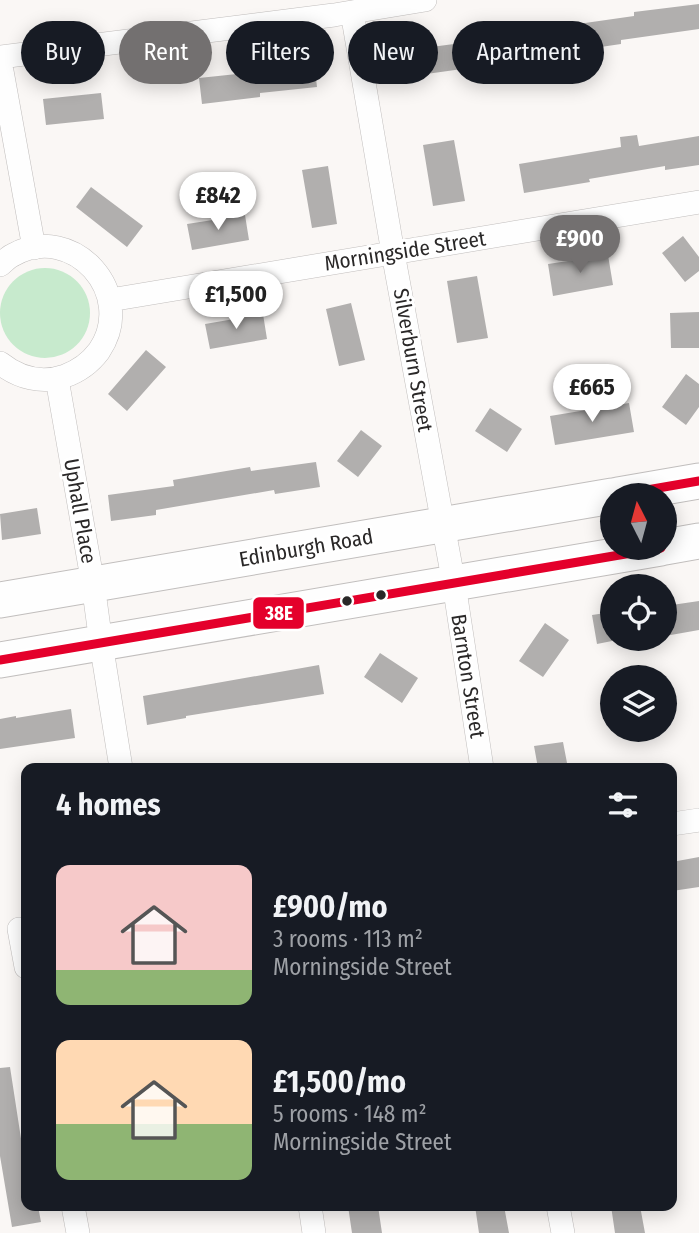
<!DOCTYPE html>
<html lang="en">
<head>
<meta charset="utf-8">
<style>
  body { margin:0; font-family:"Fira Sans Condensed",sans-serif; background:#242831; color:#f1f3f6; height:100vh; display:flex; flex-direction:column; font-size:26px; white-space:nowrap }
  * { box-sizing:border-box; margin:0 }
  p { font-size:23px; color:#9ea1a6 }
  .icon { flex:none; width:38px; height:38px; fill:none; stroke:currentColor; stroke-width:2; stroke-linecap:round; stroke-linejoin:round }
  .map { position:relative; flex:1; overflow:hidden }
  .details { position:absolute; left:21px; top:763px; width:656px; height:448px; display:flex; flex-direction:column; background:#171b24; border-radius:14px; box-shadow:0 4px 18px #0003 }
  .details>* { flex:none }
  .banner { position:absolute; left:21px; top:21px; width:658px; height:63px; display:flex; gap:14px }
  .needle { width:46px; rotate:354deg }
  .buttons { position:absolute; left:600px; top:483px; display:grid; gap:14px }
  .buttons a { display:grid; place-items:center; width:77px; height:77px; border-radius:50%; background:#171b24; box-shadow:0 4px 18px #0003; font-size:35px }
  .price { position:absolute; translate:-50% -60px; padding:0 16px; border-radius:24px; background:#fff; color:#222; font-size:23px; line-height:46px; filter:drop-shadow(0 2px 4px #0008) }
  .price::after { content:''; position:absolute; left:50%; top:42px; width:21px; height:16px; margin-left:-10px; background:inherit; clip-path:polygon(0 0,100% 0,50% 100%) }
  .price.selected { background:#737070; color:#fff }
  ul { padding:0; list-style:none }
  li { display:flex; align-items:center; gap:21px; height:175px; padding:0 35px }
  li span { display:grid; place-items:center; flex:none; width:196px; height:140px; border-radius:14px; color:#555 }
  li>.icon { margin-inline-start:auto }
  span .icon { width:84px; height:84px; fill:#fffc; stroke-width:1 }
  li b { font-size:30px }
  h2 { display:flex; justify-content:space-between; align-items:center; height:84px; padding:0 35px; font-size:30px }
  .tag { padding:0 24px; border-radius:32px; background:#171b24; box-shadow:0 4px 18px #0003; font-size:24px; line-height:63px }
  .tag.selected { background:#737070; color:#fff }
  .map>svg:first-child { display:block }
  .green { fill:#c7eacd }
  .building { fill:#b1afae }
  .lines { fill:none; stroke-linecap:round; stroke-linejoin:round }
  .street-casing { stroke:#c1bebd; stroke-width:24 }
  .primary-casing { stroke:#c1bebd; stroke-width:37 }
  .street { stroke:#fefefe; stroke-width:23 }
  .primary { stroke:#fefefe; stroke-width:35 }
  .bus-1-casing { stroke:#fff; stroke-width:14 }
  .bus-1 { stroke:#e4002b; stroke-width:9 }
  .bus-dot { fill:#2a2828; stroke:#fff; stroke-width:2.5 }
  .labels { text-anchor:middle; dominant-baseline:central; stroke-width:6; stroke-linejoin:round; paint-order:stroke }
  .street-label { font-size:21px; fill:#2a2828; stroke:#fff }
  .line-badge { stroke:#fff; stroke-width:2.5 }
  .badge-label { font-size:19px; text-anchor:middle; font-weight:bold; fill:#fff }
</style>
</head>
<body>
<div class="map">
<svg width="699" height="1233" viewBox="0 0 699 1233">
  <rect width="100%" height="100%" fill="#faf7f5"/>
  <path class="green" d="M0 313a45 45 0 1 1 90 0a45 45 0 1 1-90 0Z"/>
  <path class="building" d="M699,4v25l-78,11v4l-48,7 2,13 -26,3 -2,-12 -43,6 1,2 -93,13 -3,-26 113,-15v-3l112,-16v-4z
    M314,61l3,26 -57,6v4l-58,7 -3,-26 77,-8v-5z
    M101,93l3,26 -58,6 -3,-26z
    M637,135l2,11 60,-10v29l-34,5v-4l-76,13 1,3 -66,11 -5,-29 102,-17 -1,-10z
    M454,140l11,61 -32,5 -10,-61z
    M328,166l9,58 -25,4 -10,-58z
    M91,187l52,39 -16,21 -51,-40z
    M245,215l4,25 -57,10 -5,-26z
    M683,236l16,21v14l-14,11 -23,-29z
    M608,255l5,30 -60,11 -5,-32z
    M477,276l11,62 -31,5 -10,-62z
    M351,303l14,57 -26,6 -13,-57z
    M699,312v36h-28l-1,-35z
    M263,314l4,25 -57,10 -5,-25z
    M146,350l20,17 -39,44 -19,-17z
    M686,374l13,10v23l-13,18 -24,-18z
    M629,403l5,29 -79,13 -5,-29z
    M490,408l32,21 -15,23 -32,-21z
    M361,430l21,16 -24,31 -21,-16z
    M316,462l4,25 -45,7 -1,-4 -118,20v5l-45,6 -3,-26 66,-9 -1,-6 77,-13 1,4z
    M37,508l4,26 -39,6 -2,-26z
    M699,601v29l-34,6v-30z
    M612,612v29l-15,3 -5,-29z
    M545,623l24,17 -26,37 -24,-16z
    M380,653l38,25 -16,25 -38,-26z
    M319,665l5,29 -138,22v2l-39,7 -4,-29z
    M71,709l4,29 -75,11v-30l16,-3v2z
    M563,742l5,26h-30l-4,-22z
    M699,857v30l-27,4v-29z
    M10,1067l16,104v35h12l3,16 -29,5 -12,-71v-88z
    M348,1206h30l4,27h-30z
    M475,1206h29l5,27h-30z
    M611,1206h29l5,27h-30z"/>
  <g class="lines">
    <defs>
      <path id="street" d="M352,12l41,241 61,331 28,184
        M0,57l334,-42 91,-15
        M0,60l34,188
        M0,265c4,-3 8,-8 13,-10 60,-34 125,39 86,96 -9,12 -20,20 -34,25 -23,8 -46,2 -65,-13
        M110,300l589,-98
        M57,379l36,205 8,59 20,125
        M672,824l27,-4
        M19,929l7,38
        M73,1206l5,27
        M310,1206l4,27
        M558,1206l5,27"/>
      <path id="primary" d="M618,495l81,-14
        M665,547l34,-6
        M0,600l612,-104
        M0,660l661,-112"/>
    </defs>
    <use href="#street" class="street-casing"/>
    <use href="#primary" class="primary-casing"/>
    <use href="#street" class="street"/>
    <use href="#primary" class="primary"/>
    <defs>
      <path id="bus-1" d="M618,495l81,-14
        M0,660l661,-112"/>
    </defs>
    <use href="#bus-1" class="bus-1-casing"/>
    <use href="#bus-1" class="bus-1"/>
  </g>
  <g class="bus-dot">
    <circle cx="381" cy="595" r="6"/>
    <circle cx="347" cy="601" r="6"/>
  </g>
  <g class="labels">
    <g class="street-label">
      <text transform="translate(405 251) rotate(-9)">Morningside Street</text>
      <text transform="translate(413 360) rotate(80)">Silverburn Street</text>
      <text transform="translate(80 511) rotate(80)">Uphall Place</text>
      <text transform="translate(306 548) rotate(-10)">Edinburgh Road</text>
      <text transform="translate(468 676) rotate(81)">Barnton Street</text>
    </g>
  </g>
  <rect class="line-badge" x="252" y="596" width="53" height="34" rx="7" fill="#e4002b"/>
  <g class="badge-label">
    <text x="279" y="620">38E</text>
  </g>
</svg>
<div class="buttons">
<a><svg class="needle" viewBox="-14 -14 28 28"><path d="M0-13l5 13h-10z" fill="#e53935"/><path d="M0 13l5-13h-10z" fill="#9ea1a6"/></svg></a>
<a><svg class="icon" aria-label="locate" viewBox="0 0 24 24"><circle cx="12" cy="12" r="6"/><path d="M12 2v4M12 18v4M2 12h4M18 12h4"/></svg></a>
<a><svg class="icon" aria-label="layers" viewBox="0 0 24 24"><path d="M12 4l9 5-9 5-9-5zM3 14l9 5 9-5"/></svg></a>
</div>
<b class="price" style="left:218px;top:232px">£842</b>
<b class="price selected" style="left:580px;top:275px">£900</b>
<b class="price" style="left:236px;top:331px">£1,500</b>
<b class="price" style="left:592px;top:424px">£665</b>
<div class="banner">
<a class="tag">Buy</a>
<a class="tag selected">Rent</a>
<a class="tag">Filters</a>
<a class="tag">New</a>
<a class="tag">Apartment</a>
</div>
<section class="details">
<h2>4 homes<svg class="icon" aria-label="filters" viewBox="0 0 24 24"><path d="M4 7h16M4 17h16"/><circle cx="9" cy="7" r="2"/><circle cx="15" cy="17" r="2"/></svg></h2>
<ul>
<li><span style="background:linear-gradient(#f6c9c9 75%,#8fb573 0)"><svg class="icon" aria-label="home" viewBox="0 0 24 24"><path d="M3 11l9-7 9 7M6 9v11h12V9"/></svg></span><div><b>£900/mo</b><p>3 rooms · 113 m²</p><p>Morningside Street</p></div></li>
<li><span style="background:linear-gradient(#ffd9b3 60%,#8fb573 0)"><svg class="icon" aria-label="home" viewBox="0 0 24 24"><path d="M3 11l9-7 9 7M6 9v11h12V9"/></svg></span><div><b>£1,500/mo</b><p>5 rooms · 148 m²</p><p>Morningside Street</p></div></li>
</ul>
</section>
</div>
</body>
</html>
